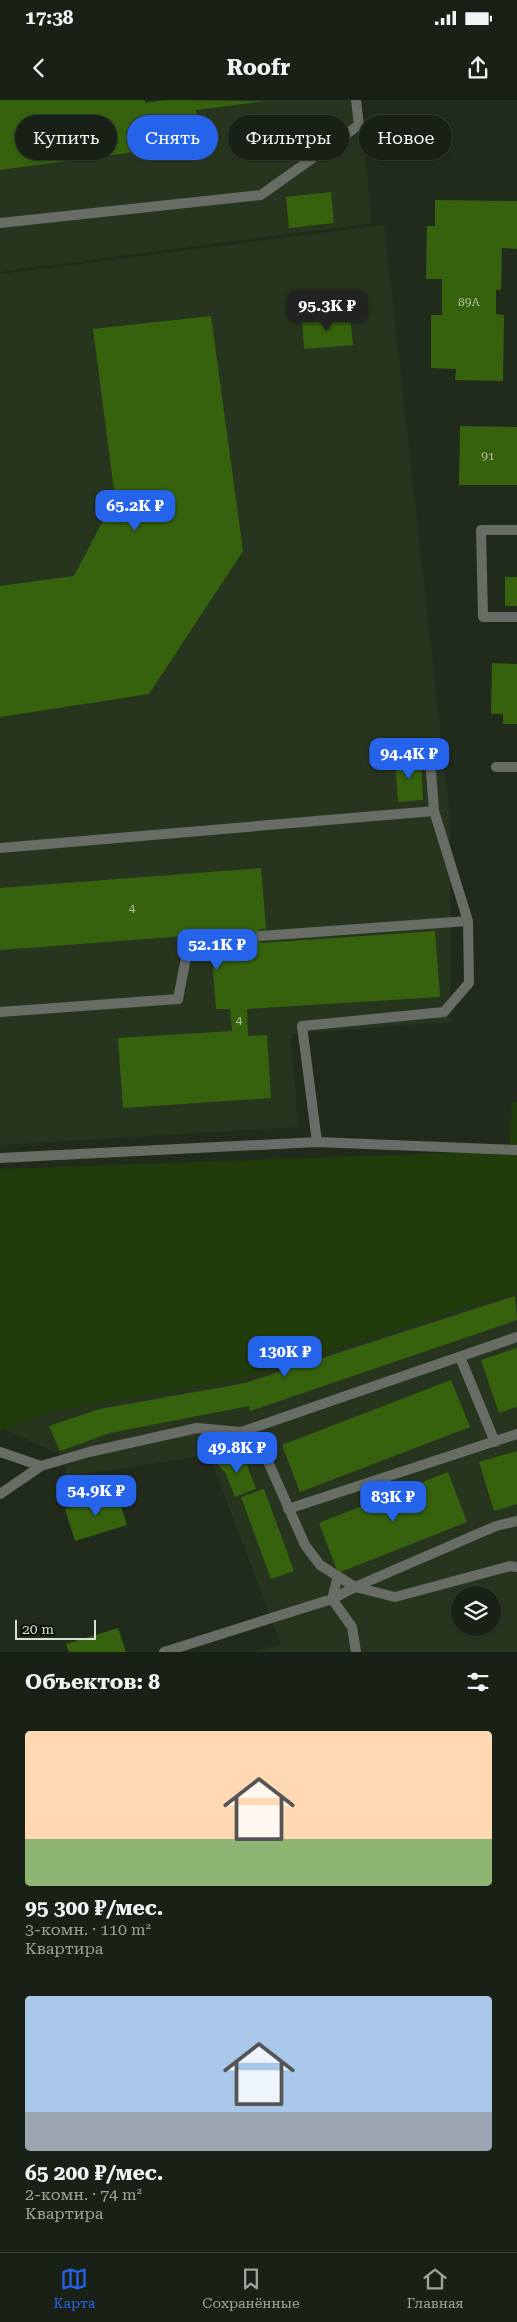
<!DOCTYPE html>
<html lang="ru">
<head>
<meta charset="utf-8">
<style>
  body { margin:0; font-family:"Roboto Serif",serif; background:#262d22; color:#f1f3f6; height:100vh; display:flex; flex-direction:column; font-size:19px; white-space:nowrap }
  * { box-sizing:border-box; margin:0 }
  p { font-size:16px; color:#9fa3a0 }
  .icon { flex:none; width:28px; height:28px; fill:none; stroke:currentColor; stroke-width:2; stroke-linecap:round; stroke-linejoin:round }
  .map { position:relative; height:1552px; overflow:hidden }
  .sheet { display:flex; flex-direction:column; background:#192015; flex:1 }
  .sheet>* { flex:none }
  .banner { position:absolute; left:15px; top:15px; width:488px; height:45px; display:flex; gap:10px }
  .controls { position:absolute; left:451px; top:1486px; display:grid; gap:10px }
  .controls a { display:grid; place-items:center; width:50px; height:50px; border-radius:50%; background:#192015; box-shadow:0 1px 4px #0004,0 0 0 1px #373e34; font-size:25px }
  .scale { position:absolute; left:15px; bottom:12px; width:81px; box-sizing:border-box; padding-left:5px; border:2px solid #d8ded4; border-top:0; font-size:14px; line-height:18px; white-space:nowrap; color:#d8ded4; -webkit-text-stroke:4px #0e120b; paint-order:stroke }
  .price { position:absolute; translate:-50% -42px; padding:0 11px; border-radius:10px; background:#2563eb; color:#fff; font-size:16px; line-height:32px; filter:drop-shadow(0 1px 2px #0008) }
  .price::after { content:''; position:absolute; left:50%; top:30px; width:15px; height:11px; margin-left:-8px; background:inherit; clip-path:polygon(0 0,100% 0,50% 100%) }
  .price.current { background:#222; color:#fff }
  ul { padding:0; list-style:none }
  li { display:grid; align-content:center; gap:10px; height:265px; padding:0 25px }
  li span { display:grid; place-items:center; height:155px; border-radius:5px; color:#555 }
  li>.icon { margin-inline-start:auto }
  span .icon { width:90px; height:90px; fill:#fffc; stroke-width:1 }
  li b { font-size:21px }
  h2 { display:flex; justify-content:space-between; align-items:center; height:60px; padding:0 25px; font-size:21px }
  .pill { padding:0 18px; border-radius:22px; background:#192015; box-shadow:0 1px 4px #0004,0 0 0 1px #373e34; font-size:18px; line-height:45px }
  .pill.current { background:#2563eb; color:#fff }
  .status { display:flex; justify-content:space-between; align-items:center; height:35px; padding:0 25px; background:#192015; direction:ltr }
  .status svg { height:14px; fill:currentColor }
  header { display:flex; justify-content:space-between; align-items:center; height:65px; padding:0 25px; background:#192015; font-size:22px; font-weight:700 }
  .tabs { display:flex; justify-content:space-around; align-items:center; height:70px; border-top:1px solid #373e34; background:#192015; font-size:14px; color:#9fa3a0 }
  .tabs a { display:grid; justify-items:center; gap:2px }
  .tabs .current { color:#2563eb }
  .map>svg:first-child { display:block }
  .built { fill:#27351f; fill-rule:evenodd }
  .green { fill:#213c0b }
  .building { fill:#36620e }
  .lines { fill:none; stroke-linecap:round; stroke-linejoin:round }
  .lane { stroke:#676c64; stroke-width:10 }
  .street { stroke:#676c64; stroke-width:10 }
  .labels { text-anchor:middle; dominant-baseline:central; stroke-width:4; stroke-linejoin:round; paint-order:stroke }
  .number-label { font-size:12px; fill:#b0bfa2 }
</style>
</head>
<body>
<div class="status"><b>17:38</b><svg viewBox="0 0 49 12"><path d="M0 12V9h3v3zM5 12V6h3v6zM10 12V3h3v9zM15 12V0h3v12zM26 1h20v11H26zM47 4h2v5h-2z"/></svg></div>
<header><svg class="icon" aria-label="back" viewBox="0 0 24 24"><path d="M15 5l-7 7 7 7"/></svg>Roofr<svg class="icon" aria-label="share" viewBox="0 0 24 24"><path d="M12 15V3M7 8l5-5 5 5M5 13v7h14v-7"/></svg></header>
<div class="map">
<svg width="517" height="1552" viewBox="0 0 517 1552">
  <rect width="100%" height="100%" fill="#212b1c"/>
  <path class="built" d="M0,0h359l13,123 -372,49z
    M384,125l66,594 1,203 -160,12 7,93 -298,18v-871z
    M517,1192v360h-263l27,-8 -72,-189 -143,22 -2,-21 -61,-27 45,-17 193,-33zM460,1495h32v33h-32z"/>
  <path class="green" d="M512,1002h5v190l-276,87 -193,33 -48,19v-262l509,-18z"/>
  <path class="building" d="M0,0h145v3l21,-3 99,1 -69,9 2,17 -50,6 2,17 -150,20z
    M331,92l3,31 -45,5 -3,-31z
    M435,100l82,1v48l-15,-1 -1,42h-5v24l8,1 -1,66 -48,-1 1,-11 -25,-1v-53h11v-36h-16l1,-53h8z
    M350,214l3,31 -49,4 -2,-31z
    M211,216l32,235 -94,143 -149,23v-131l74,-10 41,-78 -22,-169z
    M460,326l57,1v58h-58z
    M505,477h12v29h-12z
    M492,563l25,1v60h-14v-10h-12z
    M421,659l2,41 -25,2 -3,-41z
    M261,768l5,61h-7l2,14 174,-12 5,66 -193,12 1,27 19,-1 4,63 -148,10 -5,-70 114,-7 -2,-22h-14l-5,-63 29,-1 -1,-13 -239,18v-62z
    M515,1196l2,24 -267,91 -1,-5 -139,27 -50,18 -11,-25 51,-17 145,-26z
    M517,1248v59l-18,6 -18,-53z
    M451,1280l19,47 -170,65 -18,-47z
    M233,1351l14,14 9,24 -21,8 -9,-23 -10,-12z
    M517,1351v53l-23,7 -15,-49z
    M448,1372l19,50 -129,51 -19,-50z
    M264,1389l30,82 -23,8 -30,-82z
    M117,1393l10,32 -52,16 -10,-32z
    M118,1528l8,24h-57l-3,-8z"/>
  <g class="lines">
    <path class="lane" d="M0,123l261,-28 98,-70 -3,-25
      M517,430h-36l2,87h34
      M430,658l4,53
      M496,667h21
      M0,748l434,-37 34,110 1,62 -25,29 -142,14 15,116
      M260,836l208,-15
      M0,912l178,-13 11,-57 50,-5
      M0,1058l317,-16 200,8
      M460,1257l35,85
      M241,1332l276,-95
      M0,1352l41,14
      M288,1409l229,-75
      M338,1476l-6,23 20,28 4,25
      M164,1552l168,-53 23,-12 141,-61 21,-5"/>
    <path class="street" d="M0,1394l41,-28 48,-14 108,-24 44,4 17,7 47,106 15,20 35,22 40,10 115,-31 7,1"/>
  </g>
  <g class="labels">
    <g class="number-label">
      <text x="469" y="202">89А</text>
      <text x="488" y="356">91</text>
      <text x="132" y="808">4</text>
      <text x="239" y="920">4</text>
    </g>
  </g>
</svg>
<div class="controls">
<a><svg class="icon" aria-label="layers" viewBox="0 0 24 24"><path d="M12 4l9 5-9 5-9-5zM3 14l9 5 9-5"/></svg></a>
</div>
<div class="scale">20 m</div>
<b class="price current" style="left:327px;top:232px">95.3K ₽</b>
<b class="price" style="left:135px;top:432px">65.2K ₽</b>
<b class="price" style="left:409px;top:680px">94.4K ₽</b>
<b class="price" style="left:217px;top:871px">52.1K ₽</b>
<b class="price" style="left:285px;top:1278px">130K ₽</b>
<b class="price" style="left:237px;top:1374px">49.8K ₽</b>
<b class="price" style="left:96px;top:1417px">54.9K ₽</b>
<b class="price" style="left:393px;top:1423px">83K ₽</b>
<div class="banner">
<a class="pill">Купить</a>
<a class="pill current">Снять</a>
<a class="pill">Фильтры</a>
<a class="pill">Новое</a>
</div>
</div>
<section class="sheet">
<h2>Объектов: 8<svg class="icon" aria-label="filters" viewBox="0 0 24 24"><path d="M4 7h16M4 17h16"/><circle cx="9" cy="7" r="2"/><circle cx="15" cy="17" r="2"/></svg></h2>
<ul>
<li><span style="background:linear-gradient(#ffd9b3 70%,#8fb573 0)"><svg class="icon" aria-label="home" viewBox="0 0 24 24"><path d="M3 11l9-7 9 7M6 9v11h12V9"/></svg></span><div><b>95 300 ₽/мес.</b><p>3-комн. · 110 m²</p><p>Квартира</p></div></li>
<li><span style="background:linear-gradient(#a9c7e8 75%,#9aa5b1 0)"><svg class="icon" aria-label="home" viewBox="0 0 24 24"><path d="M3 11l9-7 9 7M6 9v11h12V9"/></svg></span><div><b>65 200 ₽/мес.</b><p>2-комн. · 74 m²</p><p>Квартира</p></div></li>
</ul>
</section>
<nav class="tabs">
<a class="current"><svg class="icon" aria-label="map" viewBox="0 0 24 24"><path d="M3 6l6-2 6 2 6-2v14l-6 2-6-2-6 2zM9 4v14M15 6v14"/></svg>Карта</a>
<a><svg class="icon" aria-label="saved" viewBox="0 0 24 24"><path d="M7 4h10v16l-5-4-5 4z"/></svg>Сохранённые</a>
<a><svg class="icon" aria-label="home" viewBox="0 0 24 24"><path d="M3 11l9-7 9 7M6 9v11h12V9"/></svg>Главная</a>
</nav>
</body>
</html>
